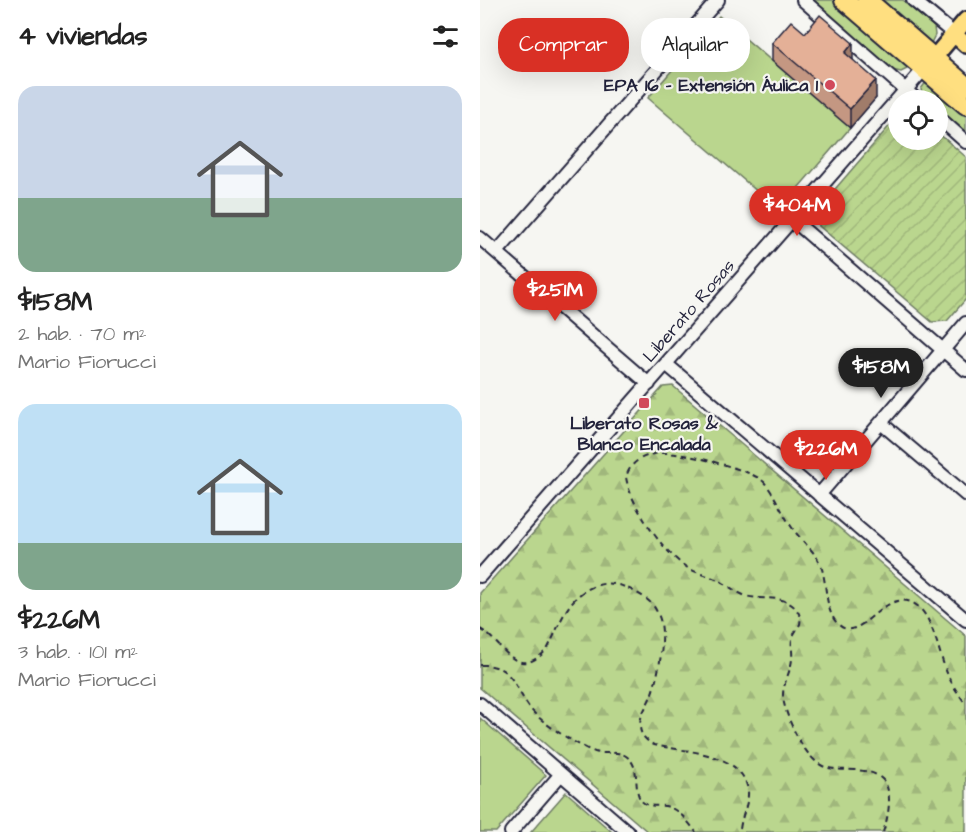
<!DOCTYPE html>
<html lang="es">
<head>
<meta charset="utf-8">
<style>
  body { margin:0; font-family:"Architects Daughter",sans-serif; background:#f2f2f2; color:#222; height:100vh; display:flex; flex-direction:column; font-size:22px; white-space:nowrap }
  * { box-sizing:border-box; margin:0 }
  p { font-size:20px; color:#767676 }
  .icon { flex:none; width:33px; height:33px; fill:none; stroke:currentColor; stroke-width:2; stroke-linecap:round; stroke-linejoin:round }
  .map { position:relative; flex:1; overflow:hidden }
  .panel { display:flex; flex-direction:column; background:#fff; width:480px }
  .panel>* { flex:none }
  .top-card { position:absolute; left:18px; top:18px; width:378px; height:54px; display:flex; gap:12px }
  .fabs { position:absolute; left:408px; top:90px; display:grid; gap:12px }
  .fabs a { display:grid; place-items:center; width:60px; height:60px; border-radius:50%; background:#fff; box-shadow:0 6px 24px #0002; font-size:30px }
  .price { position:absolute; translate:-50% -51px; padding:0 14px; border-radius:21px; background:#d93025; color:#fff; font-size:20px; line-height:39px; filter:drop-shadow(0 2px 3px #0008) }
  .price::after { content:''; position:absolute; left:50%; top:36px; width:18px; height:14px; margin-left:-9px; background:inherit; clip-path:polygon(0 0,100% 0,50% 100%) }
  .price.current { background:#222; color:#fff }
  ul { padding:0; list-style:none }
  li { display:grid; align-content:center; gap:12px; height:318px; padding:0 18px }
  li span { display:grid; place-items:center; height:186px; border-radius:18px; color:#555 }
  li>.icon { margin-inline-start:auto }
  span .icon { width:108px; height:108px; fill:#fffc; stroke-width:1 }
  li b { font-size:26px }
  h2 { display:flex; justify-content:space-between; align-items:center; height:72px; padding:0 18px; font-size:26px }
  .tag { padding:0 21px; border-radius:24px; background:#fff; box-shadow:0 6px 24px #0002; font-size:21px; line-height:54px }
  .tag.current { background:#d93025; color:#fff }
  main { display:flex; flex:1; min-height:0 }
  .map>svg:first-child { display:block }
  .grass { fill:#bad68e; stroke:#6e7c64; stroke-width:1.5 }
  .forest { fill:url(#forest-firs); stroke:#6e7c64; stroke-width:1.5 }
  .garden { fill:url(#garden-furrows); stroke:#6e7c64; stroke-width:1.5 }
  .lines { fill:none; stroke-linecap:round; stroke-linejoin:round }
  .minor-casing { stroke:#22223b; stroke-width:16 }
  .major-casing { stroke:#22223b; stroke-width:20 }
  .highway-casing { stroke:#22223b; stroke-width:22 }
  .path { stroke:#22223b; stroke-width:2; stroke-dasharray:6 4.5; stroke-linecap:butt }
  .minor { stroke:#f6f6f2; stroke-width:12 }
  .major { stroke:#ffdf80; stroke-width:15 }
  .highway { stroke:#ffdf80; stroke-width:18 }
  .wall { fill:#c49782; stroke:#22223b; stroke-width:1.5 }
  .shaded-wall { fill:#a07b6a; stroke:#22223b; stroke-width:1.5 }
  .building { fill:#e4b097; stroke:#22223b; stroke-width:1.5 }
  .poi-dot { fill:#d1495b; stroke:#f6f6f2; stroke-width:2 }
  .labels { text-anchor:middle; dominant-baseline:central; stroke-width:4.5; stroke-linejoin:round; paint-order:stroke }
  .poi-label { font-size:18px; font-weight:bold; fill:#22223b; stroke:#f6f6f2; text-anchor:end }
  .street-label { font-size:18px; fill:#22223b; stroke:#f6f6f2 }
</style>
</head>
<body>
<main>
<section class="panel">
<h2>4 viviendas<svg class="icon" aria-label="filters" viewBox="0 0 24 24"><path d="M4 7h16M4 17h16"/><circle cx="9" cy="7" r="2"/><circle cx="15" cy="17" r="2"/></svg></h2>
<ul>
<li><span style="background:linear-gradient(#c9d6e8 60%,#7fa58c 0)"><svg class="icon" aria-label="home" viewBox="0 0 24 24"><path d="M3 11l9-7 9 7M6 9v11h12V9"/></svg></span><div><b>$158M</b><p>2 hab. · 70 m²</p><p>Mario Fiorucci</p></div></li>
<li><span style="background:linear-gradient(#bfe0f5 75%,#7fa58c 0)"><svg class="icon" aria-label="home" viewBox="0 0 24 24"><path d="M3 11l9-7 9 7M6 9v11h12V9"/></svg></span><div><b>$226M</b><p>3 hab. · 101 m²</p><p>Mario Fiorucci</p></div></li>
</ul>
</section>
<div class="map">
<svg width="486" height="832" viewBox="0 0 486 832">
  <defs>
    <pattern id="forest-firs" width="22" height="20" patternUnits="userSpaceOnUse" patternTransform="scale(1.5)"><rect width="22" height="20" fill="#bad68e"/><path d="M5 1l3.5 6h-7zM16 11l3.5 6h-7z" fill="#a0b77b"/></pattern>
    <pattern id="garden-furrows" width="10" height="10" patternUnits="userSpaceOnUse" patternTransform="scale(1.5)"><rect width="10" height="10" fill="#bad68e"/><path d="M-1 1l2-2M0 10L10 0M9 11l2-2" fill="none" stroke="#a0b77b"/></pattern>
  </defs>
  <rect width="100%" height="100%" fill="#f6f6f2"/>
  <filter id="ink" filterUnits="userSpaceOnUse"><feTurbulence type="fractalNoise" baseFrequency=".0167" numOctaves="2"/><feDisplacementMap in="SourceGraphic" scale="12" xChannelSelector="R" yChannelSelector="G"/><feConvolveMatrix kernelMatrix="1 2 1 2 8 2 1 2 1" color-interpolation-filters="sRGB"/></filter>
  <g filter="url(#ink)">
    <path class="grass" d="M332,0h22l75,66v2l-8,4 -9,-2z
      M398,0h25l31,27 1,8 -4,8z
      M239,16l131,112 -71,82 -131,-112z
      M446,82l40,32v18l-28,-24v-8h-9l-7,-7 -1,-4z
      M0,718l66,57 -50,57h-16z
      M86,792l46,40h-81z"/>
    <path class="forest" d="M193,386l293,250v196h-318l-168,-144v-95l183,-206z"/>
    <path class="garden" d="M418,116v24h40v-7l28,24v142l-19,22 -15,1 -113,-96 -2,-16z"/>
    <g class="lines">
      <defs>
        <path id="minor" d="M323,0l114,100
          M433,0l41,34
          M458,117l28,25
          M313,220l173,150
          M0,238l169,146
          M17,252l221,-252
          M186,364l300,256
          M401,423l85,72
          M339,495l147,-172
          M0,576l444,-507
          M0,704l148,128
          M31,832l50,-58"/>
        <path id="major" d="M474,34l12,11
          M447,66l39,-46"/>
        <path id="highway" d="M364,0l122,105
          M387,0l99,86"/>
      </defs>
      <use href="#minor" class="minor-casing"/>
      <use href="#major" class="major-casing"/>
      <use href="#highway" class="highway-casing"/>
      <path class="path" d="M0,629c22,11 36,56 68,19 13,-25 19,-54 50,-63 14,-4 27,1 39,8 9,5 16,10 20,19 11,19 2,61 -5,81 -3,10 -11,20 -12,30 -1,11 5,17 14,22 29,7 89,6 94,46 1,14 -8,27 -8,41
        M0,665c36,-1 34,27 54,48 11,12 46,34 61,39 11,3 22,-2 31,4 15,10 7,30 14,43 6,9 16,6 25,7 14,3 23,16 31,26
        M403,832c5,-13 11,-42 -1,-53 -15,-14 -39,-6 -57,-12 -20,-7 -39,-49 -42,-69 -1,-14 8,-26 9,-39 1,-8 -2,-16 1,-23 2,-4 5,-8 7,-12 2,-9 -4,-18 -13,-22 -12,-6 -28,-2 -41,-6 -9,-3 -16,-9 -24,-14 -11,-6 -24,-8 -34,-14 -24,-14 -58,-63 -62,-91 5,-17 21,-24 39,-24 19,0 86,16 99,29 12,14 18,32 29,47 10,14 24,23 29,40 5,17 3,44 17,56 22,19 42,-34 72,-23 22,9 27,51 36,71 5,12 12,22 19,31"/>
      <use href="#minor" class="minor"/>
      <use href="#major" class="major"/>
      <use href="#highway" class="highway"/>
    </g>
    <path class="wall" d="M325,33l48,27 23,38 -26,30 -78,-67v-18z"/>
    <path class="shaded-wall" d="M373,43v19l-8,-9z
      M396,80v18l-26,30v-19z"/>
    <path class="building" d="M340,15l33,28 -8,10 31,27 -26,29 -78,-66 19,-22 14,12z"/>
  </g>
  <g class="poi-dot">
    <circle cx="350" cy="85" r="6"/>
    <rect x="158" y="397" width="12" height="12" rx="3"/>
  </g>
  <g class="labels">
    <g class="poi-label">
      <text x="338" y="85">EPA 16 - Extensión Áulica 1</text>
      <text x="164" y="423" text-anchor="middle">Liberato Rosas &amp;<tspan x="164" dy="21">Blanco Encalada</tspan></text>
    </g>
    <g class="street-label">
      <text transform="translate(209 311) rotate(-49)">Liberato Rosas</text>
    </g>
  </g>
</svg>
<div class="fabs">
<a><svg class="icon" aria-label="locate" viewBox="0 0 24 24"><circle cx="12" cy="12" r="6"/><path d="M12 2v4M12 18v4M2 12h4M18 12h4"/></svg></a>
</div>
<b class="price" style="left:317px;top:237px">$404M</b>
<b class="price" style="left:75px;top:322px">$251M</b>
<b class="price current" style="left:401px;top:399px">$158M</b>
<b class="price" style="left:346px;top:481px">$226M</b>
<div class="top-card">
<a class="tag current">Comprar</a>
<a class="tag">Alquilar</a>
</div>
</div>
</main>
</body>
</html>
